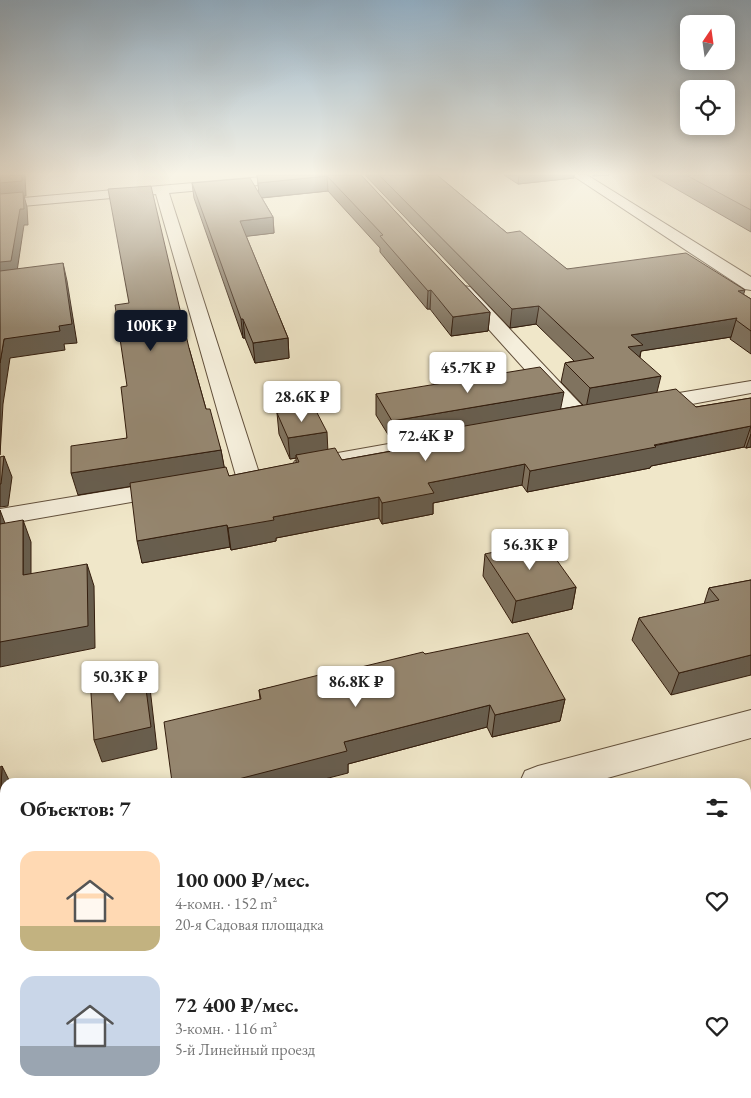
<!DOCTYPE html>
<html lang="ru">
<head>
<meta charset="utf-8">
<style>
  body { margin:0; font-family:"EB Garamond",serif; background:#f2f2f2; color:#222; height:100vh; display:flex; flex-direction:column; font-size:19px; white-space:nowrap }
  * { box-sizing:border-box; margin:0 }
  p { font-size:16px; color:#767676 }
  .icon { flex:none; width:28px; height:28px; fill:none; stroke:currentColor; stroke-width:2; stroke-linecap:round; stroke-linejoin:round }
  .map { position:relative; flex:1; overflow:hidden }
  .sheet { position:absolute; left:0px; top:778px; width:751px; height:321px; display:flex; flex-direction:column; background:#fff; border-radius:15px 15px 0 0; box-shadow:0 2px 12px #0003 }
  .sheet>* { flex:none }
  .needle { width:32px; rotate:13deg }
  .controls { position:absolute; left:680px; top:15px; display:grid; gap:10px }
  .controls a { display:grid; place-items:center; width:55px; height:55px; border-radius:10px; background:#fff; box-shadow:0 2px 12px #0003; font-size:25px }
  .price { position:absolute; translate:-50% -42px; padding:0 11px; border-radius:5px; background:#fff; color:#222; font-size:16px; line-height:32px; filter:drop-shadow(0 1px 2px #0008) }
  .price::after { content:''; position:absolute; left:50%; top:30px; width:15px; height:11px; margin-left:-8px; background:inherit; clip-path:polygon(0 0,100% 0,50% 100%) }
  .price.selected { background:#111827; color:#fff }
  ul { padding:0; list-style:none }
  li { display:flex; align-items:center; gap:15px; height:125px; padding:0 20px }
  li span { display:grid; place-items:center; flex:none; width:140px; height:100px; border-radius:15px; color:#555 }
  li>.icon { margin-inline-start:auto }
  span .icon { width:60px; height:60px; fill:#fffc; stroke-width:1 }
  li b { font-size:21px }
  h2 { display:flex; justify-content:space-between; align-items:center; height:60px; padding:0 20px; font-size:21px }
  .map>svg:first-child { display:block }
  .lines { fill:none; stroke-linecap:round; stroke-linejoin:round }
  .minor-casing { stroke:#62503c; stroke-width:2 }
  .minor { fill:#f5efdc; fill-rule:evenodd }
  .wall { fill:#80735f; stroke:#331d0d }
  .shaded-wall { fill:#685e4e; stroke:#331d0d }
  .building { fill:#95866f; stroke:#331d0d }
</style>
</head>
<body>
<div class="map">
<svg width="751" height="1098" viewBox="0 0 751 1098">
  <rect width="100%" height="100%" fill="#f0e7c9"/>
  <filter id="stains"><feTurbulence type="fractalNoise" baseFrequency=".004" numOctaves="4"/><feColorMatrix values="0 0 0 0 .2 0 0 0 0 .09 0 0 0 0 .02 0 0 0 .5 -.17"/></filter>
  <radialGradient id="worn" r=".72"><stop offset=".6" stop-color="#630" stop-opacity="0"/><stop offset="1" stop-color="#630" stop-opacity=".3"/></radialGradient>
  <g class="lines">
    <defs>
      <path id="minor" d="M285,175h47l-7,4 -156,14 91,283 -3,5 -9,2 -9,-2 -3,-5 -80,-282 -156,14v-8z
        M572,175h15l164,102v13l-6,-1z
        M464,286l6,1 118,125 3,5 -3,5 -8,2 -8,-2 -114,-127 -3,-4 3,-4z
        M751,381v12l-102,19 -8,-2 -3,-5 3,-5 8,-2z
        M439,435l8,2 4,5 -4,5 -143,26 -9,-2 -3,-5 3,-5 9,-2z
        M168,481l9,3 4,5 -4,5 -177,31v-16z
        M751,710v28l-158,44h-73l5,-11 13,-5z
        M5,907v42l-5,2v-42z"/>
    </defs>
    <use href="#minor" class="minor-casing"/>
    <use href="#minor" class="minor"/>
  </g>
  <path class="wall" d="M257,175h104l129,137 -2,19 -37,5 -21,-27h-3l-47,-57v-4l-52,-57 -66,7 11,19 1,16 -28,3 42,102 1,20 -34,5 -10,-25h-2l-49,-140 -2,-15 67,10z
    M365,175h72l70,58 60,36 176,25 8,5v55l-21,-15 1,-2 -90,14 -1,7 16,35 40,14 55,-9v49l-5,1 -2,-1 -93,19 -1,2 -123,24 -5,-7 -89,18v11l-51,10 -3,-6 -103,20v3l-45,9 -1,-3 -88,16 -11,-77 -53,9 49,-57v-52l62,-38 17,61 15,41 3,17 5,9 67,-13v-5l-6,1 -11,-25 -2,-21 65,47 60,-11v-9l-10,1 -16,-26v-21l185,15 22,-4 -22,-23 4,-19 9,-2 -38,-37 -26,4z
    M504,175h70v3l-56,6z
    M652,175h99v57z
    M485,554l91,33 -4,22 -60,14 -29,-47z
    M751,580l-80,115 -39,-55 7,-22 65,-14 5,-16z
    M425,654l140,45 -5,22 -68,16 -5,-10 -139,37v9l-88,-74 -1,-9z"/>
  <path class="shaded-wall" d="M22,175h3l1,21h-2l3,11 1,18h-4l-8,53 -16,2v-97z
    M519,175h55v3l-56,6z
    M593,175h16l-16,1z
    M327,176l1,15 -69,7 -1,-15z
    M273,217l1,16 -33,4 -1,-16z
    M63,263l4,18 10,62 -13,1 1,6 -55,8 -7,46 -3,51v-92l4,-24 55,-13z
    M431,290l-1,19h-3l1,-18z
    M745,290l-6,18 -1,-17z
    M539,306l-3,18 -26,4 2,-19z
    M490,312l-2,19 -37,5 2,-19z
    M737,318l-1,2 -5,17 -90,14 -3,13 -14,3 7,-32z
    M241,319h2l2,19h-2z
    M288,338l1,20 -34,5 -2,-20z
    M661,376l-5,20 -70,12 4,-20z
    M564,392l-4,20 -158,25v3l-10,1v-20z
    M751,426l-7,21 -93,19 -1,2 -123,24 3,-21z
    M327,432l1,21 -32,2v3l-6,1 -2,-21z
    M751,434v13l-5,1z
    M221,450l4,21 -147,24 -7,-22z
    M4,456l8,21 -4,29 -8,1v-23z
    M525,464l-3,21 -89,18v11l-51,10v-21l46,-20z
    M379,497v21l-103,20v3l-45,9 -3,-22 45,-11z
    M0,510l6,16 -6,12z
    M23,520l8,22v55l-8,-22z
    M227,525l3,22 -88,16 -5,-22z
    M87,564l7,22 1,62 -95,19v-25z
    M576,587l-4,22 -60,14 4,-22z
    M751,655v20l-80,20 8,-22z
    M143,666l7,22 7,61 -55,13 -8,-22z
    M565,699l-5,22 -68,16 3,-22z
    M490,705l-3,22 -139,37v9l-35,9h-86l117,-40z
    M2,766l8,16h-5v82l-5,1v-55z
    M751,950v15l-5,1v-15z
    M245,1094h51l-12,4h-51z"/>
  <path class="building" d="M0,175h22v6l-22,2z
    M257,175h104l129,137 -37,5 -22,-27 -3,1 -48,-55 3,-1 -56,-59 -69,7z
    M379,175h58l70,58 13,-2 47,38 119,-16 59,37 -7,1 13,8v32l-15,-11 1,-2 -106,17 12,10 -15,2 33,29 -71,12 -25,-25 29,-5 -55,-52 -27,3z
    M686,175h65v35z
    M250,178l23,39 -33,4 48,117 -35,5 -10,-24h-2l-49,-136z
    M151,186l38,162 17,61h4l11,41 -150,23v-27l56,-8 -6,-51 6,-1 -12,-81 14,-2 -21,-114z
    M23,192l1,17h-4l-9,52 -11,1v-68z
    M63,263l9,61 -13,2 1,5 -56,8 -4,24v-92z
    M540,367l24,25 -172,29 -16,-27z
    M676,389l20,18 55,-9v28l-97,19 2,2 -126,24 -5,-7 -97,19 6,10 -52,10 -3,-6 -106,20 1,3 -46,8 -1,-3 -90,16 -7,-58 96,-16 3,9 70,-14 -3,-7 39,-7 7,12 67,-12 -7,-11z
    M314,407l13,25 -39,6 -11,-25z
    M4,456l-3,28h-1v-27z
    M23,520v55l64,-11 1,62 -88,16v-118z
    M543,541l33,46 -60,14 -31,-47z
    M751,580v75l-72,18 -40,-55 80,-18 -10,-12z
    M528,633l37,66 -70,16 -5,-10 -146,37 3,9 -120,31h-55l-8,-60 97,-23 -2,-9 60,-15 1,2 103,-25 2,2z
    M143,666l8,61 -57,13 -4,-62z
    M2,766l-2,44v-43z
    M751,866v84l-5,1v-83z
    M5,1040v54h240l-12,4h-233v-56z"/>
  <linearGradient id="sky" x2="0" y2="1"><stop stop-color="#91adc2"/><stop offset="0.53" stop-color="#f8f4e7"/><stop offset="1" stop-color="#f8f4e7" stop-opacity="0"/></linearGradient>
  <rect width="751" height="328" fill="url(#sky)"/>
  <rect width="100%" height="100%" filter="url(#stains)"/>
  <rect width="100%" height="100%" fill="url(#worn)"/>
</svg>
<div class="controls">
<a><svg class="needle" viewBox="-14 -14 28 28"><path d="M0-13l5 13h-10z" fill="#e53935"/><path d="M0 13l5-13h-10z" fill="#767676"/></svg></a>
<a><svg class="icon" aria-label="locate" viewBox="0 0 24 24"><circle cx="12" cy="12" r="6"/><path d="M12 2v4M12 18v4M2 12h4M18 12h4"/></svg></a>
</div>
<b class="price selected" style="left:151px;top:352px">100K ₽</b>
<b class="price" style="left:468px;top:394px">45.7K ₽</b>
<b class="price" style="left:302px;top:423px">28.6K ₽</b>
<b class="price" style="left:426px;top:462px">72.4K ₽</b>
<b class="price" style="left:530px;top:571px">56.3K ₽</b>
<b class="price" style="left:120px;top:703px">50.3K ₽</b>
<b class="price" style="left:356px;top:708px">86.8K ₽</b>
<section class="sheet">
<h2>Объектов: 7<svg class="icon" aria-label="filters" viewBox="0 0 24 24"><path d="M4 7h16M4 17h16"/><circle cx="9" cy="7" r="2"/><circle cx="15" cy="17" r="2"/></svg></h2>
<ul>
<li><span style="background:linear-gradient(#ffd9b3 75%,#c2b280 0)"><svg class="icon" aria-label="home" viewBox="0 0 24 24"><path d="M3 11l9-7 9 7M6 9v11h12V9"/></svg></span><div><b>100 000 ₽/мес.</b><p>4-комн. · 152 m²</p><p>20-я Садовая площадка</p></div><svg class="icon" aria-label="heart" viewBox="0 0 24 24"><path d="M12 20l-8-8c-3-5 5-10 8-4 3-6 11-1 8 4z"/></svg></li>
<li><span style="background:linear-gradient(#c9d6e8 70%,#9aa5b1 0)"><svg class="icon" aria-label="home" viewBox="0 0 24 24"><path d="M3 11l9-7 9 7M6 9v11h12V9"/></svg></span><div><b>72 400 ₽/мес.</b><p>3-комн. · 116 m²</p><p>5-й Линейный проезд</p></div><svg class="icon" aria-label="heart" viewBox="0 0 24 24"><path d="M12 20l-8-8c-3-5 5-10 8-4 3-6 11-1 8 4z"/></svg></li>
</ul>
</section>
</div>
</body>
</html>
